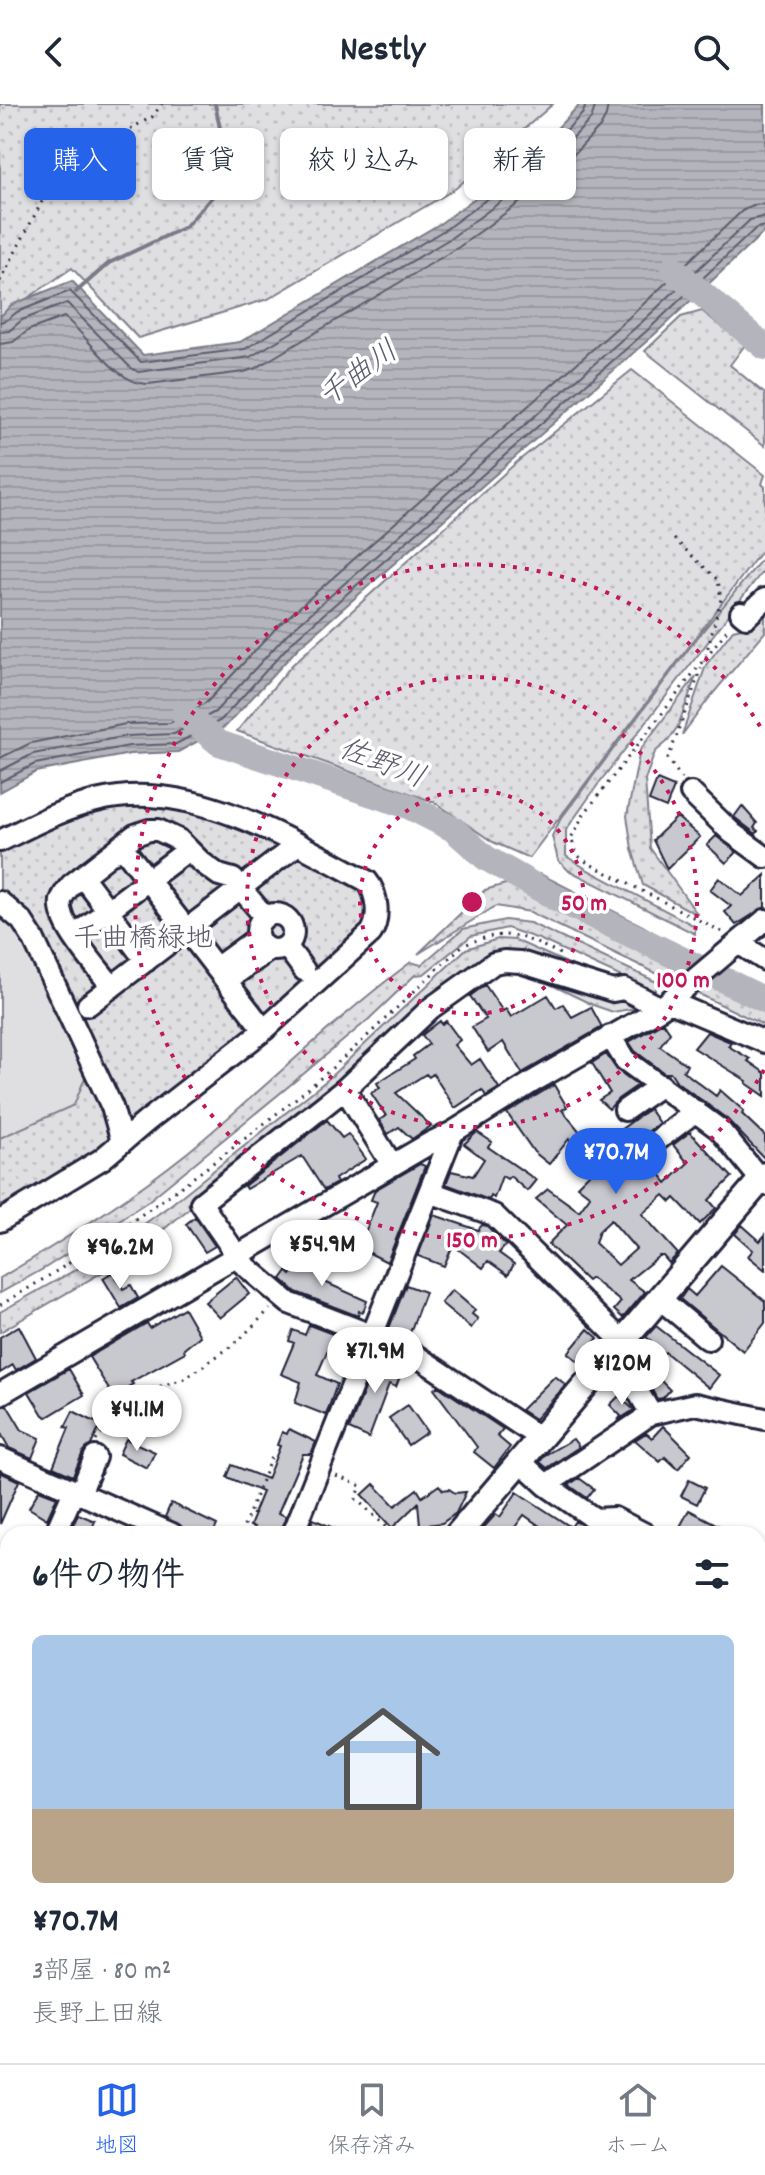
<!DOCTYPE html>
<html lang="ja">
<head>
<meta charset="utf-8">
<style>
  body { margin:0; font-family:Dekko,"Klee One",sans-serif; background:#f6f6f7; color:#1f2937; height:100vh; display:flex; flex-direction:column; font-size:30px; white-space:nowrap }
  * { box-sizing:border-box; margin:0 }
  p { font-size:26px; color:#747a83 }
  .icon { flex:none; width:44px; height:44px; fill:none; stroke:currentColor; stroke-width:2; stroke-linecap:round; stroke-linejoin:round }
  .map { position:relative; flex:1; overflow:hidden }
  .side { position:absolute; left:0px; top:1422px; width:766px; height:538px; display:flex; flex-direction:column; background:#fff; border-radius:24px 24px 0 0; box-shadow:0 2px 6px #0004 }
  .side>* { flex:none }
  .hud { position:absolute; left:24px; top:24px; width:718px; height:72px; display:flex; gap:16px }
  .price { position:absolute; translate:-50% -68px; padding:0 18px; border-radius:28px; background:#fff; color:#222; font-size:26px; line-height:52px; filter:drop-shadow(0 2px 4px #0008) }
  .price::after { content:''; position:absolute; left:50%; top:48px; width:24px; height:18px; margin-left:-12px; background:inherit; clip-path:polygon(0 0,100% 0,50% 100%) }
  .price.selected { background:#2563eb; color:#fff }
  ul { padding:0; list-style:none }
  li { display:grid; align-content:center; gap:16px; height:424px; padding:0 32px }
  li+li { border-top:2px solid #e0e1e3 }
  li span { display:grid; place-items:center; height:248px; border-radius:12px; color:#555 }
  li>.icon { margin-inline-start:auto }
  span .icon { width:144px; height:144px; fill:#fffc; stroke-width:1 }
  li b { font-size:34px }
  h2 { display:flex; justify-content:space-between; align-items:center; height:96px; padding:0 32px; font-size:34px }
  .chip { padding:0 28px; border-radius:12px; background:#fff; box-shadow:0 2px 6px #0004; font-size:28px; line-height:72px }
  .chip.selected { background:#2563eb; color:#fff }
  header { display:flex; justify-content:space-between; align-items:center; height:104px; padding:0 32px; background:#fff; font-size:36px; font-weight:700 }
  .tabs { display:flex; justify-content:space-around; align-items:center; height:112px; border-top:2px solid #e0e1e3; background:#fff; font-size:22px; color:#747a83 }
  .tabs a { display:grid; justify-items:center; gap:4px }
  .tabs .selected { color:#2563eb }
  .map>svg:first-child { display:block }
  .grass { fill:url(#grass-dots); stroke:#80808e; stroke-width:2 }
  .pitch { fill:#dfdfe2; stroke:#80808e; stroke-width:2 }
  .water { fill:url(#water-rules); stroke:#7a7a88; stroke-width:2 }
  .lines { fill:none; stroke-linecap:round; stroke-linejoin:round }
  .shore { stroke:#5c5c6f; stroke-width:2 }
  .stream { stroke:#7a7a88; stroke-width:4 }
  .river { stroke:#b4b4bc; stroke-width:26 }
  .building { fill:#c8c8cf; stroke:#22223b; stroke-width:2; fill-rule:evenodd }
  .minor-casing { stroke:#22223b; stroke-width:26 }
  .major-casing { stroke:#22223b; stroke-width:30 }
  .path { stroke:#22223b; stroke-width:3; stroke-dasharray:2 6; stroke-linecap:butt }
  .minor { stroke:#fff; stroke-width:20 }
  .major { stroke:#fff; stroke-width:24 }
  .ring { fill:none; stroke:#c2185b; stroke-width:4; stroke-dasharray:4 8 }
  .labels { text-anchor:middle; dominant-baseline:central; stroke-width:7; stroke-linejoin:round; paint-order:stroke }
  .park-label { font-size:28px; fill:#5b5b6d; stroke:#fff }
  .water-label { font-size:30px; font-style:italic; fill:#5c5c6f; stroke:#fff }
  .centre { fill:#c2185b; stroke:#fff; stroke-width:4 }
  .ring-label { font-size:24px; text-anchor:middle; font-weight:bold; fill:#c2185b; stroke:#fff; stroke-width:7; stroke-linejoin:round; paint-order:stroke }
</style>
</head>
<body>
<header><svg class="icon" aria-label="back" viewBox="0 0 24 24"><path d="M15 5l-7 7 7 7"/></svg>Nestly<svg class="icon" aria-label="search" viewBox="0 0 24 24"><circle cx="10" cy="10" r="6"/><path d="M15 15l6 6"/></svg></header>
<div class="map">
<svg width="765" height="1959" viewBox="0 0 765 1959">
  <defs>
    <pattern id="grass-dots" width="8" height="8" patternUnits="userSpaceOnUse" patternTransform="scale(2)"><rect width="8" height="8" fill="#dfdfe2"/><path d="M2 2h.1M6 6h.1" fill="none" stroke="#bfbfc3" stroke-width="1.8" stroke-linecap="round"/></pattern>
    <pattern id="water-rules" width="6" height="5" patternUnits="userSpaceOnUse" patternTransform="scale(2)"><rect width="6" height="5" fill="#b4b4bc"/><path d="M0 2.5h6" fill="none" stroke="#9a9aa2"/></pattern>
  </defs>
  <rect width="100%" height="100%" fill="#fff"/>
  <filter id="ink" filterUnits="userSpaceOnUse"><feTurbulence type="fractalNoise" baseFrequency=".0125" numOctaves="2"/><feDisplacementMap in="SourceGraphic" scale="16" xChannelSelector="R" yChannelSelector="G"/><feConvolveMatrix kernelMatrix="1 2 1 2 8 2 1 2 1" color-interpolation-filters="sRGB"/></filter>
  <g filter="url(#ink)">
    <path class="grass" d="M0,0h553l-98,85 -187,110 -130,39 -66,-70 -72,49z
      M702,207l43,34 -15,20 35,29v52l-120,-95 36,-34z
      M632,266l133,105 -3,9 3,3v59l-236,312 -36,-16 -59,-40 -197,-71 55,-66 225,-203z
      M765,451v13l-166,215 -33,47v26l22,14 107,56v8l-127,-64 -10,-10 -6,-24 8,-16 137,-182z
      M765,505v23l-55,65 -28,38 24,-70 27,-35 16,-4z
      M696,572l-18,50 -10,15 -13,11 -10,28 5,68 48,67 -55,-30 -11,-36 -5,-33 13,-66z
      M132,697l76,12 70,29 84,43 9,37 -64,64 -213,172 -94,58v-368l65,-30z
      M540,770l103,52 79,48 43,37v15l-235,-114 -34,-6 -78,48 67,-64z
      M505,816l25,3 129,60 -5,9 -115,-53 -32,-11 -36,8 -47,38 -9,1 -46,44 -74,62 -148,121 -102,66 -45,25v-15c65,-38 129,-79 188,-126 75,-62 145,-132 223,-190l10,3 42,-36z
      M498,835l17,1 101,45 -119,-29 -362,297 -135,79v-20l102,-57 67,-49 158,-126 139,-131z
      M513,862l135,40 -35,6 -20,-7z
      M758,1852l7,4v103h-14l-9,-7h16z"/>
    <path class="pitch" d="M0,809l19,13 67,149 -12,30 -74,33z"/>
    <path class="water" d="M580,0h185v127l-110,103 -357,314 -72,78 -48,26 -48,2 -94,18 -36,20v-475l11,-12 61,-24 71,74 97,-13 201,-119 86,-63z"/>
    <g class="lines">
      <path class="shore" d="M0,218l7,-2 10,-8 53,-21 71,71 104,-13 201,-120 86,-63 51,-53 3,-9
        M0,228l9,-1 13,-11 45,-17 63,64 8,5 112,-15 201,-119 86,-63 54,-56 5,-15
        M0,240l13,-2 16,-12 35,-13c25,19 52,68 84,67l96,-12 12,-4 203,-121 86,-63 55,-57 6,-11 2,-12
        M0,654l31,-15 95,-19 44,-1 37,-21 72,-77 356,-313 107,-101 11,-6 12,-1
        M0,667l33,-17 94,-18 47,-2 41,-22 72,-78 356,-313 107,-101 15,-4
        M0,678l35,-18 94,-18 47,-2 45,-24 72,-79 357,-313 106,-100 9,-2"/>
      <path class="stream" d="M76,188l33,-29 76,-36 45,-50 -15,-73
        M0,1523l8,5"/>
      <path class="river" d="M673,165l92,78
        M184,610l35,29 189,63 45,23 33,29 70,40 209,102"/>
    </g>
    <path class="building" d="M657,676l17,7 -8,21 -17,-7z
      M742,702l15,17 -3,5 4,3 -2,3 -22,-17z
      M677,713l23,20 -33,32 -14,-29z
      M716,732l21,16 -11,11 -19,-18z
      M765,771v32l-29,18 -11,-13 6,-6 -21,-16 9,-12 23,18z
      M485,881l15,22 3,4 3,-2 5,8 37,-22 8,13 7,-4 9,13 19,-10 11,20 -80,46 -19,-31 -15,10 -16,-25 14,-8 -16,-23z
      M440,917l2,3 4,-3 14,19 -6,5 17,20 9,-6 19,29 -13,8 -4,-6 -27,18 -22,-34 -4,3 -3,-3 -30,19 35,33 -19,13 -13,-12 -11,7 -9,-14 7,-4 -15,-23 9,-5 -3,-5 38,-24 -2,-3 16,-12 -7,-9z
      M663,918l7,10 -10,14 27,19 -4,6 33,25 4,-6 24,21 -2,3 23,22v23l-38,-40 -50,-37 -6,-9h-7l-29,-22 -6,-9z
      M707,928l21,9 3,1 -3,4 22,13 -2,2 17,12v23l-19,-13 1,-2 -53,-33z
      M606,950l11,16 21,15 -20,14 -9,10 -10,-9 11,-7 -18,-30z
      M554,981l13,22 -5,3 32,39 55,-40 10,14 -37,29 -1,8 7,10 8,1 14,-9 17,21 21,-20 -15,-18 17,-13 42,45 -23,23 7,8 -16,16 -25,-26 -4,4 -7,-7 -22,19 36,40 -9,9 -6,-7h-4l-30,24 16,12 -22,26 -9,-8 7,-8 -30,-24 -4,3 -39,-37 19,-19 -31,-26 12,-10 31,22 11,-15 -13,-10 17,-17 -25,-30 -20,25 -15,-12 -27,-39zM611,1116l25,29 -18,16 -23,-22 4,-12z
      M327,1016l15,18 6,-4 18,25 -31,20 2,4 -13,7 -22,-34 -56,33 -2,-3z
      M477,1028l15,10 -4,5 48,33 -9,11 -17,-15 -3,3 -5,-3 -8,22 -3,-2 -2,4 -43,-16 5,-13 22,5 11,-17 -20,-15z
      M420,1060l5,2 -38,96 -47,-24 5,-12 19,9 13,-33 -6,-2 4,-10z
      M434,1111l44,15 4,-5 5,1 19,19 -7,8 15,11 -6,11 -20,-14 -5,7 -30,-23 -9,21 -26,-10z
      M195,1113l20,29 -10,6 -19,-28z
      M742,1121l18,16 5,-6v35l-17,-14 5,-6 -18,-16z
      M305,1152l21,15 -6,9 47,21 -4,11 -4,-1 -1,5 -62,-24 -15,-13 6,-8 4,4z
      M721,1162l44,35v22l-22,28 -63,-52 7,-10 8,7z
      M113,1168l10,17 8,-4 7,13 -17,10 -18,-30z
      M236,1173l13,17 -29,24 -15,-16z
      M406,1181l19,7 -17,46 -20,-7z
      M452,1186l23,20 -3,4 6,5 -7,9 -30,-25z
      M184,1204l16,28 -16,13 1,3 -54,30 2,2 -5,3 3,5 -15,9 -27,-44 58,-34 3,5z
      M309,1221l42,16 -2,6 -17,-7 -15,35 20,9 -11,31 -31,-12 6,-21 -20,-8 13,-31 -5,-2 4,-11 12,5z
      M19,1222l17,32 -20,12 -3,-5 -13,8v-36z
      M656,1222l63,49 -10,13 -44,-36 -23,20 -8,-13 17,-18 -5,-4z
      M588,1225l10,9 -5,6 3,6 -13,15 -15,-12z
      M378,1252l24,7 2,3 -8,21 -7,-3 -20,54 -20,-9z
      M69,1265l15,26 -37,22 -4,-2 -14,-23z
      M655,1271l15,15 -7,8 -6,1 -9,-16z
      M555,1272l11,9 -31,34 -14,-9z
      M438,1282l65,43 -6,7 13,11 -16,21 -20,-16 3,-5 -43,-58z
      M619,1292l15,14 -16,10 3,-4 -11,-11z
      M7,1301l15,25 18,8 -8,20 -23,-10 -9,-16v-25z
      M408,1301l19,27 -19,13 -19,-27z
      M73,1307l28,14 -10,20 -8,7 -10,24 -20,-9 16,-39 -4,-1z
      M663,1322l28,28 -13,15 -13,-12 -5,5 -25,-22 11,-7 6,5z
      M289,1325l27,13 -5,12h-8l-25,59 8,3 -6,18h-29l3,-7 -4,-1 5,-12h-2l9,-22 -35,-15 5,-12 35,14 13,-33 -3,-1 5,-13 5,2z
      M126,1335l29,13 -8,16 -28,-14z
      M573,1335l6,8 -32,21 -7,-6 5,-7z
      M0,1368l19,9 -19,43z
      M579,1374l15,11 -7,9 -18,-13z
      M689,1376l16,8 -8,16 -16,-8z
      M374,1380l21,22 22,-17 5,8 17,-12 4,5 6,-1 6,4 11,-1 -10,21 -14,10 -22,3 -2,-23 -26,25 -30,-33z
      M39,1386l18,7 -10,22 -18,-11z
      M517,1388l54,35 4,-6 22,13h-46l-27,-19 -14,19h-32l18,-20 4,3z
      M171,1399l46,22 -4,9h-19l-29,-17z
      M689,1406l46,24h-59z
      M78,1410l17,7 -5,13 -19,-4z
      M313,1415l34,15h-40z"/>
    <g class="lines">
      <defs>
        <path id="minor" d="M741,509l5,4 19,-18
          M691,689l41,40 33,24
          M0,737c31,-15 62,-32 96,-40 93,-24 192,38 271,80 11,13 13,38 4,52l-107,97 -117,91 -45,38 -102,62
          M122,742l142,184
          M82,772l64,85
          M0,798l22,19 11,17 79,169 10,35
          M257 828a18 18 0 1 1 36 0a18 18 0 1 1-36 0Z
          M74,832l114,-86
          M740,840l25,16
          M287,843l17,23
          M216,864l41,-30
          M226,877l43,-31
          M112,883c-14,-20 -55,-62 -51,-86 2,-7 6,-11 10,-16l64,-50 14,-5h9l21,10 22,22 18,13 14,4 32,38
          M670,898l95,40
          M88,901l210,-161
          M610,932l15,24 94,69 46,56
          M345,985l47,76
          M625,1006l36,-25
          M634,1054l62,-47
          M430,1088l64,23 128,126
          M659,1194l49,41
          M612,1249l8,8 31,53
          M0,1290l432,-252 21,-10
          M540,1334l-128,-85 -34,-11 -12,-9 -77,-30 -47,-40 -41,-60 144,-114 86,-81 63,-45 10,-2 16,1 93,29 11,-2 37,19
          M0,1354l172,76
          M520,1357l26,24 49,34 19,-1 31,16
          M546,1381l105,-71 44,-10 70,15
          M80,1390l15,-37
          M55,1430l19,-43
          M293,1430l160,-402 81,-51 127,-73 104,-88
          M758,1511l7,9
          M758,1640l7,-2
          M758,1689l7,-11
          M0,1701l8,9
          M758,1746l7,6
          M246,1952l9,7
          M731,1952l9,7
          M157,1959l4,-7
          M396,1959l4,-7
          M564,1959l3,-7"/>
        <path id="major" d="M458,1430l307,-359
          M0,1950l8,-8"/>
      </defs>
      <use href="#minor" class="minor-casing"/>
      <use href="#major" class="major-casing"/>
      <path class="path" d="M0,177l57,-108 19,-15 76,-41 10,-13
        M674,435l44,41 3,19 -15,55
        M682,675l-14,-20 36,-98
        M722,828l-134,-69 -11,-8 -6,-17 13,-24 146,-188
        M0,1201c109,-63 207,-135 305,-214 55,-45 105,-97 157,-145 46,-20 60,-10 102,10
        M96,1337l22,-35 23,-14 43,-13 52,-36 34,-34
        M336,1372l25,10 -5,13 38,35
        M241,1430l32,-82"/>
      <use href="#minor" class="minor"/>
      <use href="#major" class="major"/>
    </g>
  </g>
  <g class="ring">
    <circle cx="472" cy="798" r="112"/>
    <circle cx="472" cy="798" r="225"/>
    <path d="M764 966A337 337 0 1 1 764 629"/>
  </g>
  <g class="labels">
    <g class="park-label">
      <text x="143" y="837">千曲橋緑地</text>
    </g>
    <g class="water-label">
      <text transform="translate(360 272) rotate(-36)">千曲川</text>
      <text transform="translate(381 662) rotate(21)">佐野川</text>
    </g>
  </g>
  <circle cx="472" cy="798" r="12" class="centre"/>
  <g class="ring-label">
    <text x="584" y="806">50 m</text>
    <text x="683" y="883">100 m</text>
    <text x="472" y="1143">150 m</text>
  </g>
</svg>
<b class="price selected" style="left:616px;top:1092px">¥70.7M</b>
<b class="price" style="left:322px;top:1184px">¥54.9M</b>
<b class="price" style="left:120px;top:1187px">¥96.2M</b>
<b class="price" style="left:375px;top:1291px">¥71.9M</b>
<b class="price" style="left:622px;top:1303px">¥120M</b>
<b class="price" style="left:137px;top:1349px">¥41.1M</b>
<div class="hud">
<a class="chip selected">購入</a>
<a class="chip">賃貸</a>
<a class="chip">絞り込み</a>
<a class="chip">新着</a>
</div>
<section class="side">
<h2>6件の物件<svg class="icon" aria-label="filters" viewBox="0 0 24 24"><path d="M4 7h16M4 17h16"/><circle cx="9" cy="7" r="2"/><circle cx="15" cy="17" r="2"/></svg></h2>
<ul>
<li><span style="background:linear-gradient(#a9c7e8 70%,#b9a48a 0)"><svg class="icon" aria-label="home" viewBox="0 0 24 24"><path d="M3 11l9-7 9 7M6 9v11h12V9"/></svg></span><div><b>¥70.7M</b><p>3部屋 · 80 m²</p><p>長野上田線</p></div></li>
</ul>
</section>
</div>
<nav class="tabs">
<a class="selected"><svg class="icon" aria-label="map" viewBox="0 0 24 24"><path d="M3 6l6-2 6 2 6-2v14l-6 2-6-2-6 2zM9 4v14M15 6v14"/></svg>地図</a>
<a><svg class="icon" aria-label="saved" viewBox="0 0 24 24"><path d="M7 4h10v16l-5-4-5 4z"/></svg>保存済み</a>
<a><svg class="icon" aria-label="home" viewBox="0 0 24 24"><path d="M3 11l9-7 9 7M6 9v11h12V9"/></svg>ホーム</a>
</nav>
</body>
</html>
